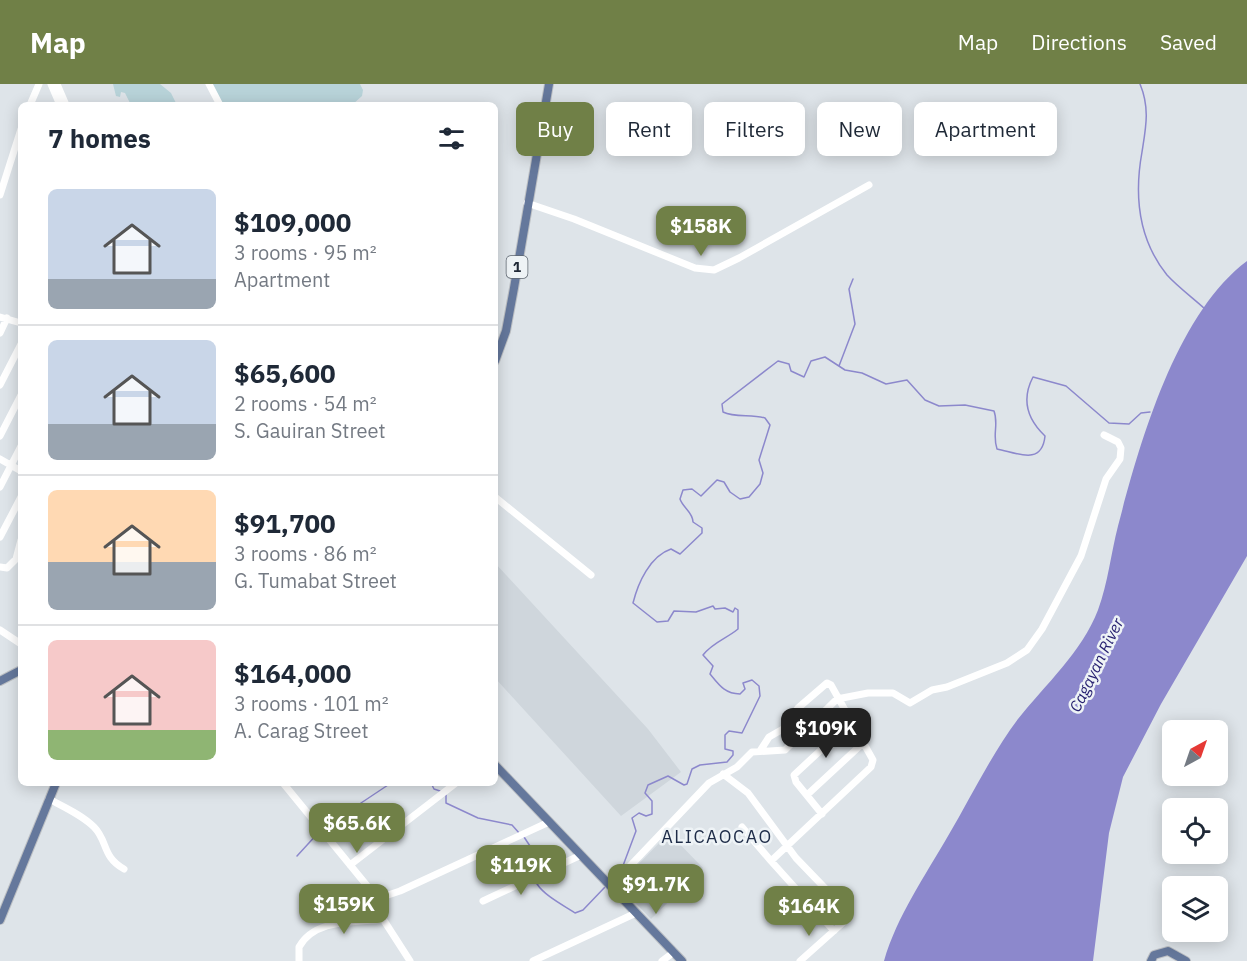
<!DOCTYPE html>
<html lang="en">
<head>
<meta charset="utf-8">
<style>
  body { margin:0; font-family:"IBM Plex Sans",sans-serif; background:#f6f6f7; color:#1f2937; height:100vh; display:flex; flex-direction:column; font-size:22px; white-space:nowrap }
  * { box-sizing:border-box; margin:0 }
  p { font-size:20px; color:#747a83 }
  .icon { flex:none; width:33px; height:33px; fill:none; stroke:currentColor; stroke-width:2; stroke-linecap:round; stroke-linejoin:round }
  .map { position:relative; flex:1; overflow:hidden }
  .sheet { position:absolute; left:18px; top:18px; width:480px; height:684px; display:flex; flex-direction:column; background:#fff; border-radius:9px; box-shadow:0 3px 15px #0003 }
  .sheet>* { flex:none }
  .hud { position:absolute; left:516px; top:18px; width:570px; height:54px; display:flex; gap:12px }
  .needle { width:39px; rotate:40deg }
  .buttons { position:absolute; left:1162px; top:636px; display:grid; gap:12px }
  .buttons a { display:grid; place-items:center; width:66px; height:66px; border-radius:9px; background:#fff; box-shadow:0 3px 15px #0003; font-size:30px }
  .price { position:absolute; translate:-50% -51px; padding:0 14px; border-radius:12px; background:#708047; color:#fff; font-size:20px; line-height:39px; filter:drop-shadow(0 2px 3px #0008) }
  .price::after { content:''; position:absolute; left:50%; top:36px; width:18px; height:14px; margin-left:-9px; background:inherit; clip-path:polygon(0 0,100% 0,50% 100%) }
  .price.selected { background:#222; color:#fff }
  ul { padding:0; list-style:none }
  li { display:flex; align-items:center; gap:18px; height:150px; padding:0 30px }
  li+li { border-top:2px solid #e0e1e3 }
  li span { display:grid; place-items:center; flex:none; width:168px; height:120px; border-radius:9px; color:#555 }
  li>.icon { margin-inline-start:auto }
  span .icon { width:72px; height:72px; fill:#fffc; stroke-width:1 }
  li b { font-size:26px }
  h2 { display:flex; justify-content:space-between; align-items:center; height:72px; padding:0 30px; font-size:26px }
  .tag { padding:0 21px; border-radius:9px; background:#fff; box-shadow:0 3px 15px #0003; font-size:21px; line-height:54px }
  .tag.selected { background:#708047; color:#fff }
  header { display:flex; align-items:center; gap:36px; box-sizing:border-box; height:84px; padding:0 30px; background:#708047; color:#fff }
  header strong { font-size:28px }
  nav { display:flex; gap:33px; margin-inline-start:auto; font-size:21px }
  .map>svg:first-child { display:block }
  .built { fill:#cfd6dc }
  .green { fill:#b8d3d9 }
  .water { fill:#8c88cc }
  .lines { fill:none; stroke-linecap:round; stroke-linejoin:round }
  .stream { stroke:#8c88cc; stroke-width:1.5 }
  .major-casing { stroke:#bcbfc3; stroke-width:10 }
  .minor { stroke:#fff; stroke-width:7 }
  .major { stroke:#65789c; stroke-width:8 }
  .labels { text-anchor:middle; dominant-baseline:central; stroke-width:5; stroke-linejoin:round; paint-order:stroke }
  .shield { fill:#eef3f6; stroke:#5e6670; stroke-width:1.5 }
  .shield-label { font-size:14px; font-weight:bold; fill:#202937 }
  .water-label { font-size:16px; font-style:italic; fill:#251f6f; stroke:#eef3f6 }
  .quarter-label { font-size:18px; letter-spacing:1.5px; fill:#1e2c48; stroke:#eef3f6 }
</style>
</head>
<body>
<header>
<strong>Map</strong>
<nav><a>Map</a><a>Directions</a><a>Saved</a></nav>
</header>
<div class="map">
<svg width="1247" height="877" viewBox="0 0 1247 877">
  <rect width="100%" height="100%" fill="#dee4e9"/>
  <path class="built" d="M495,479l153,166 33,43 -60,44 -126,-138z
    M669,749l34,35 -52,51 -33,-34z"/>
  <path class="green" d="M113,0h47l11,9 6,12h-46l-6,-12 -4,-1 -1,5 -4,-1z
    M212,0h148l3,6 -1,6 -10,9h-130z"/>
  <path class="water" d="M1247,177v295l-86,148 -38,73 -14,56 -16,128h-209c13,-45 41,-85 64,-125 23,-39 43,-81 70,-117 27,-34 64,-67 80,-109 10,-27 13,-57 20,-84 22,-84 58,-212 129,-265z"/>
  <g class="lines">
    <path class="stream" d="M1140,0c10,24 6,43 2,68 -8,44 -4,87 25,123 11,12 26,23 38,34
      M839,282l16,-42 -6,-35 4,-10
      M431,699l3,6 6,2
      M446,711v8l32,15 34,7 8,9
      M322,745l69,-46
      M524,753l8,12 19,16
      M297,772l22,-24
      M621,787l15,-40 -4,-13 7,-5 7,3 6,-2v-13l-7,-8 3,-8 20,-9 16,9 3,-1 5,-15 8,-4 27,-3 6,-7v-4l-8,-2v-14l4,-4 13,2 18,-37 -1,-10 -7,-6 -9,3 2,6 -5,5c-15,0 -21,-9 -30,-20l3,-8 -10,-11c10,-13 23,-16 35,-26v-19l-3,-2 -2,4 -8,-4 -10,1 -2,-3 -17,6 -22,-1 -6,10 -11,1 -24,-19c5,-20 17,-47 38,-54l9,5 22,-21v-5l-9,-6c0,-10 -10,-14 -13,-23l3,-9 9,-1 9,7 16,-16 7,2 6,10 10,7 9,-2 11,-13 3,-11 -4,-13 11,-35 -5,-7c-14,-4 -30,0 -42,-6l-1,-8 56,-43 11,3 2,7 13,6 7,-16 14,-4 20,13 17,3 24,11 21,-4 18,20 14,6 26,-1 29,6c5,13 -2,24 3,38 20,4 45,17 48,-13 -18,-17 -24,-36 -12,-59l33,9 43,37 20,1 12,-11 9,-1
      M552,788l-2,6 -13,6c8,12 26,21 38,29l8,-3 22,-23"/>
    <defs>
      <path id="major" d="M495,277l11,-30 8,-43 35,-204
        M0,597l21,-11
        M495,681l187,196
        M0,836l56,-137
        M1151,877l3,-6 14,-4 18,10"/>
    </defs>
    <use href="#major" class="major-casing"/>
    <path class="minor" d="M51,0l9,21
      M57,0l9,21
      M209,0l11,21
      M30,21l9,-21
      M0,111l21,-66
      M527,119l47,16 121,49 19,2 25,-12 130,-73
      M0,233l21,6
      M0,249l7,-15
      M0,301l21,-41
      M0,352l21,-41
      M0,375l21,12
      M0,403l21,-41
      M495,413l96,78
      M0,453l21,-40
      M0,483l7,1 9,-9 5,-19
      M0,546l21,14
      M760,667l9,-14 14,-8 15,-21 29,-25 4,2 42,75 -2,7 -100,94 63,70
      M723,690l25,19 48,65 51,53 -1,9 -46,41
      M283,699l90,110 10,26 27,42
      M807,711l56,-52
      M49,715c15,8 33,16 45,28 14,14 8,30 30,42
      M822,730l-26,-32 -2,-7 57,-53
      M742,743l29,34
      M350,781l106,-82
      M611,802l98,-103 28,-16 15,-15 33,-2 52,-51 31,-6h25l17,10 22,-13 15,-3 60,-24 20,-13 15,-21 39,-73 25,-77 14,-20 1,-11 -3,-6 -14,-7
      M373,809l9,4 18,-6 149,-69
      M483,817l98,-46
      M299,877v-14c16,-29 57,-24 84,-28
      M533,877l103,-48
      M662,877l12,-9"/>
    <use href="#major" class="major"/>
  </g>
  <g class="labels">
    <rect class="shield" x="506.5" y="172" width="21" height="22" rx="4.5"/>
    <g class="shield-label">
      <text x="517" y="183">1</text>
    </g>
    <g class="water-label">
      <text transform="translate(1096 581) rotate(-64)">Cagayan River</text>
    </g>
    <g class="quarter-label">
      <text x="717" y="752">ALICAOCAO</text>
    </g>
  </g>
</svg>
<div class="buttons">
<a><svg class="needle" viewBox="-14 -14 28 28"><path d="M0-13l5 13h-10z" fill="#e53935"/><path d="M0 13l5-13h-10z" fill="#747a83"/></svg></a>
<a><svg class="icon" aria-label="locate" viewBox="0 0 24 24"><circle cx="12" cy="12" r="6"/><path d="M12 2v4M12 18v4M2 12h4M18 12h4"/></svg></a>
<a><svg class="icon" aria-label="layers" viewBox="0 0 24 24"><path d="M12 4l9 5-9 5-9-5zM3 14l9 5 9-5"/></svg></a>
</div>
<b class="price" style="left:701px;top:173px">$158K</b>
<b class="price selected" style="left:826px;top:675px">$109K</b>
<b class="price" style="left:357px;top:770px">$65.6K</b>
<b class="price" style="left:521px;top:812px">$119K</b>
<b class="price" style="left:656px;top:831px">$91.7K</b>
<b class="price" style="left:344px;top:851px">$159K</b>
<b class="price" style="left:809px;top:853px">$164K</b>
<div class="hud">
<a class="tag selected">Buy</a>
<a class="tag">Rent</a>
<a class="tag">Filters</a>
<a class="tag">New</a>
<a class="tag">Apartment</a>
</div>
<section class="sheet">
<h2>7 homes<svg class="icon" aria-label="filters" viewBox="0 0 24 24"><path d="M4 7h16M4 17h16"/><circle cx="9" cy="7" r="2"/><circle cx="15" cy="17" r="2"/></svg></h2>
<ul>
<li><span style="background:linear-gradient(#c9d6e8 75%,#9aa5b1 0)"><svg class="icon" aria-label="home" viewBox="0 0 24 24"><path d="M3 11l9-7 9 7M6 9v11h12V9"/></svg></span><div><b>$109,000</b><p>3 rooms · 95 m²</p><p>Apartment</p></div></li>
<li><span style="background:linear-gradient(#c9d6e8 70%,#9aa5b1 0)"><svg class="icon" aria-label="home" viewBox="0 0 24 24"><path d="M3 11l9-7 9 7M6 9v11h12V9"/></svg></span><div><b>$65,600</b><p>2 rooms · 54 m²</p><p>S. Gauiran Street</p></div></li>
<li><span style="background:linear-gradient(#ffd9b3 60%,#9aa5b1 0)"><svg class="icon" aria-label="home" viewBox="0 0 24 24"><path d="M3 11l9-7 9 7M6 9v11h12V9"/></svg></span><div><b>$91,700</b><p>3 rooms · 86 m²</p><p>G. Tumabat Street</p></div></li>
<li><span style="background:linear-gradient(#f6c9c9 75%,#8fb573 0)"><svg class="icon" aria-label="home" viewBox="0 0 24 24"><path d="M3 11l9-7 9 7M6 9v11h12V9"/></svg></span><div><b>$164,000</b><p>3 rooms · 101 m²</p><p>A. Carag Street</p></div></li>
</ul>
</section>
</div>
</body>
</html>
